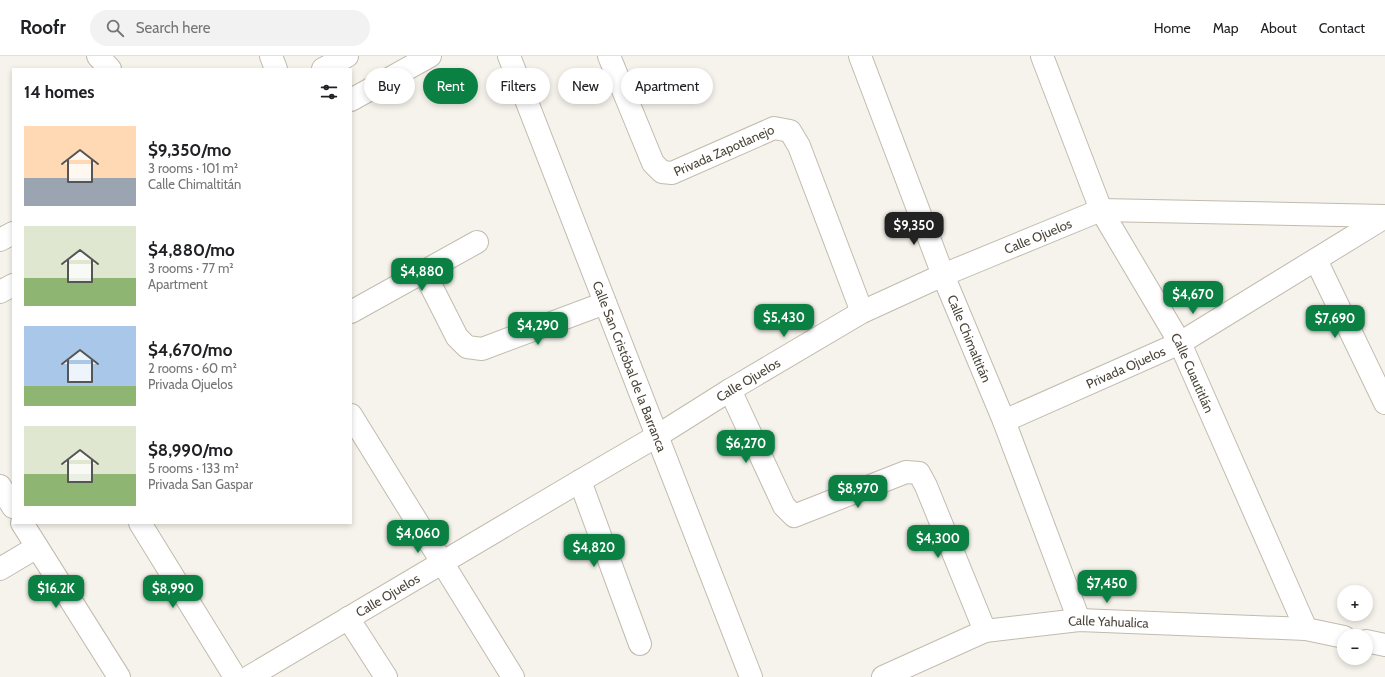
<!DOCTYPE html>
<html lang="en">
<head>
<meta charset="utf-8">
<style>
  body { margin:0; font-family:Cabin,sans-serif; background:#f2f2f2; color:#202124; height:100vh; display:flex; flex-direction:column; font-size:15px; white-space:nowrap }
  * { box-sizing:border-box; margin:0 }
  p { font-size:13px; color:#757577 }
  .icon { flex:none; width:22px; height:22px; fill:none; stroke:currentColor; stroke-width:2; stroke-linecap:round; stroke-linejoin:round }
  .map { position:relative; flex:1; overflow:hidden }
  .sheet { position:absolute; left:12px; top:12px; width:340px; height:456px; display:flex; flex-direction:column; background:#fff; border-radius:0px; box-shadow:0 2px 6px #0003 }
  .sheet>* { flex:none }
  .banner { position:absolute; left:364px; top:12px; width:380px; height:36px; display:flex; gap:8px }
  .buttons { position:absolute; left:1337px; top:529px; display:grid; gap:8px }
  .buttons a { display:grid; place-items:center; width:36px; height:36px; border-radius:50%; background:#fff; box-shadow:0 2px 6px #0003; font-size:20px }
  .price { position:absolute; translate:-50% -34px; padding:0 9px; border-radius:8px; background:#0b8043; color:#fff; font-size:13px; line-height:26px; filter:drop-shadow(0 1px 2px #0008) }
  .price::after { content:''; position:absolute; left:50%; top:24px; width:12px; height:9px; margin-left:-6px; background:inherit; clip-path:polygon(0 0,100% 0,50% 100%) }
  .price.selected { background:#222; color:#fff }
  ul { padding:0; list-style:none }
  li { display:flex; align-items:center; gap:12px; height:100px; padding:0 12px }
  li span { display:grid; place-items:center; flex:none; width:112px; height:80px; border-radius:0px; color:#555 }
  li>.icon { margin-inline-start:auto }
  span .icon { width:48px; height:48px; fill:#fffc; stroke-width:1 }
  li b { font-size:17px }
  h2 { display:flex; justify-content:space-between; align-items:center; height:48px; padding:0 12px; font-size:17px }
  .chip { padding:0 14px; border-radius:18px; background:#fff; box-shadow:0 2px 6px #0003; font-size:14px; line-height:36px }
  .chip.selected { background:#0b8043; color:#fff }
  header { display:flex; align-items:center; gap:24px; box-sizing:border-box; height:56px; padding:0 20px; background:#fff; border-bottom:1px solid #e0e0e0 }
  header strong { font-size:19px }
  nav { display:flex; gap:22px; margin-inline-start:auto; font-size:14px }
  .search { width:280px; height:36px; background:#f2f2f2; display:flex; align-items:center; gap:10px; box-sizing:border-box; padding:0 14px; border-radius:22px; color:#757577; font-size:15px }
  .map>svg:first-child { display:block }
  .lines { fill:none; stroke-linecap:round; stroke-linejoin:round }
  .minor-casing { stroke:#c2bbae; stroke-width:24 }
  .minor { stroke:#fff; stroke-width:22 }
  .labels { text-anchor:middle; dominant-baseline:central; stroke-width:3; stroke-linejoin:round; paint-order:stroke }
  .street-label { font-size:13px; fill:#4b4439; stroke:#fff }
</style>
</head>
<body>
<header>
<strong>Roofr</strong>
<div class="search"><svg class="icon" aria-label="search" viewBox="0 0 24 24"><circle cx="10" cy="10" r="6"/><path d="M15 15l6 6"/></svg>Search here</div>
<nav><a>Home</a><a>Map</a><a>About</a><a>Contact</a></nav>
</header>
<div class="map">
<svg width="1385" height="621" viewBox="0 0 1385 621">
  <rect width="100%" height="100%" fill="#f6f3ec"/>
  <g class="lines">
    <defs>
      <g id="minor">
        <path d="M98,0l12,13"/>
        <path d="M271,0l5,13"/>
        <path id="s1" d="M509,0l242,621"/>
        <path id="s2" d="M609,0l44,107 9,9 10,1 102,-45 16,3 9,15 63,166"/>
        <path id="s3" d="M860,0l83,219 61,146 75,199"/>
        <path id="s4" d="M1042,0l59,154 79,133 126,286"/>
        <path d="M323,13l24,-13"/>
        <path d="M351,44l79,-44"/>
        <path d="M0,184l13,-7"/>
        <path d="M1316,204l69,143"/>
        <path d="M424,216l33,65 10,10 15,2 123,-46"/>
        <path d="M0,236l13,-7"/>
        <path d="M351,256l126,-70"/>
        <path d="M730,334l54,116 10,10 112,-44 13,1 7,13 59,145"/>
        <path d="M351,359l162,262"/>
        <path id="s5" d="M1004,365l176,-78 205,-126"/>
        <path d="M580,425l60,163"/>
        <path d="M0,430l13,21"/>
        <path d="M22,467l97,154"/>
        <path d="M140,467l95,154"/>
        <path d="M0,513l37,-22"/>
        <path d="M348,562l38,59"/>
        <path d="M1366,585l19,4"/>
        <path id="s6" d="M249,621l331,-196 77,-45 73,-46 132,-78 81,-37 158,-65 284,6"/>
        <path id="s7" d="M883,621l102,-46 94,-11 227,9 38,8"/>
      </g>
    </defs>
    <use href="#minor" class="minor-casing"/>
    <use href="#minor" class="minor"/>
  </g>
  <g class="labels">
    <g class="street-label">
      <text stroke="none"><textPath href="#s2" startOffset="195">Privada Zapotlanejo</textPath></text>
      <text stroke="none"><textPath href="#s6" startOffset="905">Calle Ojuelos</textPath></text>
      <text stroke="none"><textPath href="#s3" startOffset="303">Calle Chimaltitán</textPath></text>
      <text stroke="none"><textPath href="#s1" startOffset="333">Calle San Cristóbal de la Barranca</textPath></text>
      <text stroke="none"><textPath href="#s5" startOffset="133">Privada Ojuelos</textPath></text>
      <text stroke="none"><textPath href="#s4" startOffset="352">Calle Cuautitlán</textPath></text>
      <text stroke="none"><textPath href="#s6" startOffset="581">Calle Ojuelos</textPath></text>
      <text stroke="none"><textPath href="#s6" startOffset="161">Calle Ojuelos</textPath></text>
      <text stroke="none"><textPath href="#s7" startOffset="236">Calle Yahualica</textPath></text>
    </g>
  </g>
</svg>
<div class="buttons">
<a>+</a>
<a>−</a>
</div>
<b class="price selected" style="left:914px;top:190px">$9,350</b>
<b class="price" style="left:422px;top:236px">$4,880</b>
<b class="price" style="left:1193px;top:259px">$4,670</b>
<b class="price" style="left:784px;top:282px">$5,430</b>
<b class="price" style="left:1335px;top:283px">$7,690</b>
<b class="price" style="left:538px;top:290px">$4,290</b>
<b class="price" style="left:746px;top:408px">$6,270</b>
<b class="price" style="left:858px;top:453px">$8,970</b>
<b class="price" style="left:418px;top:498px">$4,060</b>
<b class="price" style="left:938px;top:503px">$4,300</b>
<b class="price" style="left:594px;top:512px">$4,820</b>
<b class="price" style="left:1107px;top:548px">$7,450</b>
<b class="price" style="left:56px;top:553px">$16.2K</b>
<b class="price" style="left:173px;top:553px">$8,990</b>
<div class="banner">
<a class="chip">Buy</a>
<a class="chip selected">Rent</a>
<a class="chip">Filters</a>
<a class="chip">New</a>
<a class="chip">Apartment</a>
</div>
<section class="sheet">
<h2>14 homes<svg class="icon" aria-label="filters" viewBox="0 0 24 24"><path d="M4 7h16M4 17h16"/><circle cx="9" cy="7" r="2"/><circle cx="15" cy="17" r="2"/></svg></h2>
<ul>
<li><span style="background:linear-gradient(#ffd9b3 65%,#9aa5b1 0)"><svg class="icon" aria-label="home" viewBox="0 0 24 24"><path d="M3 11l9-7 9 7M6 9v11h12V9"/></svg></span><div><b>$9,350/mo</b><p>3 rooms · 101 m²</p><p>Calle Chimaltitán</p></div></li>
<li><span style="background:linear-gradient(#dfe7d0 65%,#8fb573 0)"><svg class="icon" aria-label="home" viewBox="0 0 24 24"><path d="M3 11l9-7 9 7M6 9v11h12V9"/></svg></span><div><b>$4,880/mo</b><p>3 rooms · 77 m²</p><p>Apartment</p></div></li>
<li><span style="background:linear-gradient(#a9c7e8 75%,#8fb573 0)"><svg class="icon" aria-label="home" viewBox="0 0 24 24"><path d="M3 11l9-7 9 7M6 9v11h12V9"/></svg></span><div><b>$4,670/mo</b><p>2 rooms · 60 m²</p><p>Privada Ojuelos</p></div></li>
<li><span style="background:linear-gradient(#dfe7d0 60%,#8fb573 0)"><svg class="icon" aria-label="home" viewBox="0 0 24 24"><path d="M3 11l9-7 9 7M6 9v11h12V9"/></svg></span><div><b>$8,990/mo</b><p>5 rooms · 133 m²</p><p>Privada San Gaspar</p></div></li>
</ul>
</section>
</div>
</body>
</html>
